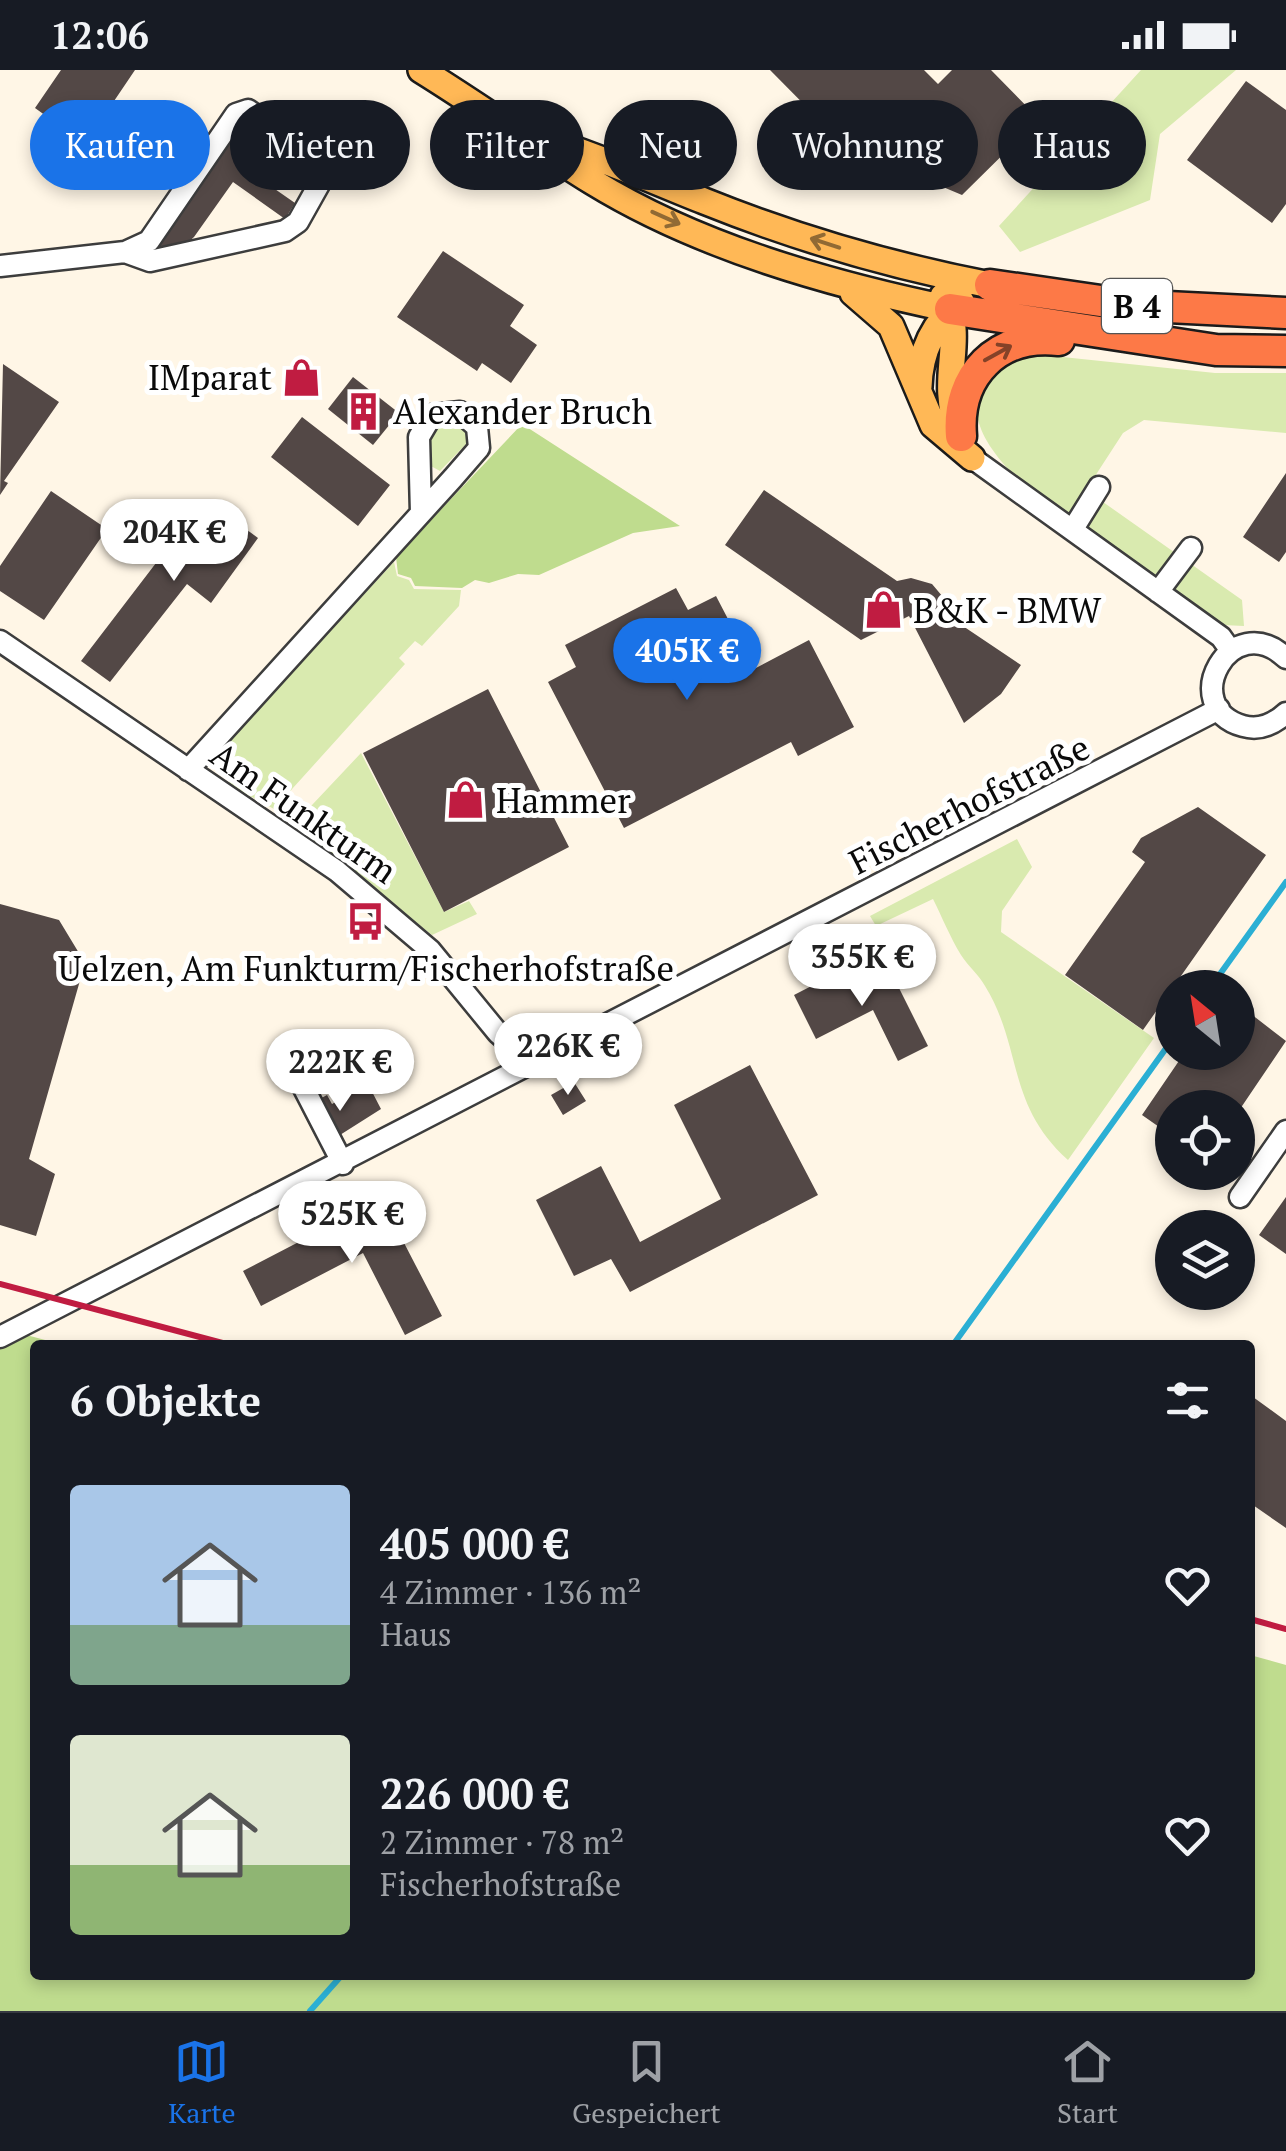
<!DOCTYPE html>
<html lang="de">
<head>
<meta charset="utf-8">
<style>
  body { margin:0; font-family:"PT Serif",serif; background:#242831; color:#f1f3f6; height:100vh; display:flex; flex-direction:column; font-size:38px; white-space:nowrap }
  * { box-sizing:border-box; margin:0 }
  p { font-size:32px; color:#9ea1a6 }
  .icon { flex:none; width:55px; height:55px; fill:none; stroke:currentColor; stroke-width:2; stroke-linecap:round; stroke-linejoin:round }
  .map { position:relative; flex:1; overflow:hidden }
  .drawer { position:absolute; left:30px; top:1270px; width:1225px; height:640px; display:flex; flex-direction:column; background:#171b24; border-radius:10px; box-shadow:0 5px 15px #0003 }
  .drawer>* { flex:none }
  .top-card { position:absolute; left:30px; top:30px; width:1228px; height:90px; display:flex; gap:20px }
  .needle { width:65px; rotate:330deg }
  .tools { position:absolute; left:1155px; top:900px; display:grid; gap:20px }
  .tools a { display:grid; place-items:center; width:100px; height:100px; border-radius:50%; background:#171b24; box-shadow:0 5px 15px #0003; font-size:50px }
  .price { position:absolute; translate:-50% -85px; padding:0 22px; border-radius:35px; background:#fff; color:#222; font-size:32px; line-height:65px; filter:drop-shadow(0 2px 5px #0008) }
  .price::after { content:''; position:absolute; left:50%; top:60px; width:30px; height:22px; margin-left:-15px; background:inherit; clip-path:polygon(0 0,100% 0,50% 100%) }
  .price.on { background:#1a73e8; color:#fff }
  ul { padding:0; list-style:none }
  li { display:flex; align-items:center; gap:30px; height:250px; padding:0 40px }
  li span { display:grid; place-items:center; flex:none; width:280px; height:200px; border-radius:10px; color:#555 }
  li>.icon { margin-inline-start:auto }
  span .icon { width:120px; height:120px; fill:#fffc; stroke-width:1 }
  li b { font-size:42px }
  h2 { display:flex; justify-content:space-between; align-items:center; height:120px; padding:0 40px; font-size:42px }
  .pill { padding:0 35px; border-radius:45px; background:#171b24; box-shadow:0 5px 15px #0003; font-size:35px; line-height:90px }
  .pill.on { background:#1a73e8; color:#fff }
  .status { display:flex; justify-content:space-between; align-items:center; height:70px; padding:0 50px; background:#171b24; direction:ltr }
  .status svg { height:28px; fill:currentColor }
  .menu { display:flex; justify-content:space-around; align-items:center; height:140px; border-top:2px solid #363941; background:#171b24; font-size:28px; color:#9ea1a6 }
  .menu a { display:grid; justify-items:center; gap:5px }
  .menu .on { color:#1a73e8 }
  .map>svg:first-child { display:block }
  .green { fill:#d9eaaf }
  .forest { fill:#bfdc8e }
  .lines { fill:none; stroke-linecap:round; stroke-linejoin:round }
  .stream { stroke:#2bafd4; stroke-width:6 }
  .building { fill:#534846 }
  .minor-casing { stroke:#3d3d3d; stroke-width:25 }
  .major-casing { stroke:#1b1b1b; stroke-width:30 }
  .highway-casing { stroke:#1b1b1b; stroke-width:35 }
  .minor { stroke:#fff; stroke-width:20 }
  .major { stroke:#ffb856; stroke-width:25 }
  .highway { stroke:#fd7947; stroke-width:30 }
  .rail { stroke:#c01c41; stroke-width:6 }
  .oneway { stroke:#916a34 }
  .oneway2 { stroke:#844228 }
  .labels { text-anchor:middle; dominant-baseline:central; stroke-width:10; stroke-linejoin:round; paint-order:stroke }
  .shield { fill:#fff; stroke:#545454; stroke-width:2.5 }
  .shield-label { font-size:32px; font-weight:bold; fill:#0a0a0a }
  .poi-label { font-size:35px; fill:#0a0a0a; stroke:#fff; text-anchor:start }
  .street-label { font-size:35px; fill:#0a0a0a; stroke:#fff }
</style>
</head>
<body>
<div class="status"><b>12:06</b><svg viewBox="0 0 49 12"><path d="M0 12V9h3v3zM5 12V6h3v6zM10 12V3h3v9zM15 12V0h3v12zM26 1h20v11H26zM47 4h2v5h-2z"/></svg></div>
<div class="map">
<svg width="1286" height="1941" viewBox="0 0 1286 1941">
  <rect width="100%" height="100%" fill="#fff6e6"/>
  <path class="green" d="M1141,0h95l-76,64 -10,66 -130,52 -21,-26z
    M1034,284l181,19h71v60l-142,-13 -21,13 -37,57 156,110 2,26 -21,-1 -214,-155c-48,-52 -44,-91 25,-116z
    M440,353l23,2 5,17 -28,29 -11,-6 -3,-20z
    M394,492l3,14 12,4 5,9 47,1 -2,16 -37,40 -7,-5 -16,17 6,6 -131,145 -43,-23 -12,-25 6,-16z
    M361,683l83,159 25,-11 8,13 -45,21 -134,-105 -2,-8z
    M1017,769l15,28 -30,44 -1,21 153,106 -86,122c-62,-56 -45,-112 -83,-174 -6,-11 -17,-20 -24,-31 -11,-18 -19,-38 -28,-56l-57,27 -6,-10z"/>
  <path class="forest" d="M522,354l158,102 -47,7 -94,42 -21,-1 -29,9 -14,-3 -13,8 -47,-2 -4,-8 -13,-4 -2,-17z
    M0,1258l64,17h-29v630h1215v-320l36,10v346h-1286z"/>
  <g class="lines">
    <path class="stream" d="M1210,918l76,-106
      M953,1275l219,-305
      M310,1941l32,-36"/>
  </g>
  <path class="building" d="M61,0h74l-50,74 -50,-36z
    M770,0h154l14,14 14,-14h39l48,49 -77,76 -83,-35 -10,-10 -10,10z
    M1246,11l40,29v94l-14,19 -85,-63z
    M233,36l13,13 -6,10 20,14 -17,24 52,36 -10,16 -52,-37 -39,55 -10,9 -20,2 -7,-4 -7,-18 3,-12z
    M443,181l81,54 -14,21 27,19 -26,38 -29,-20 -5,8 -80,-54z
    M3,294l56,38 -55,79 4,2 -8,12z
    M353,307l46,36 -26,32 -45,-36z
    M302,347l88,68 -32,41 -87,-69z
    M1286,403v79l-7,10 -36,-25z
    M764,420l133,91 14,-3 21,6 11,13 5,19 73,49 -20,29 -37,29 -55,-107 -48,24 -136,-95z
    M51,421l56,38 -63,91 -44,-29v-25z
    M205,429l53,39 -47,65 -24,-19 -77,98 -29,-21z
    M676,518l12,22 28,-14 38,73 55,-29 45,87 -56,29 -7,-14 -167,86 -76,-146 28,-15 -11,-22z
    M488,619l81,158 -125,65 -81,-159z
    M1198,737l68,48 -123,175 -78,-55 80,-113 -13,-10 9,-14z
    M0,834l59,16 26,43 -56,196 26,15 -19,62 -36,-11z
    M854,894l12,25 27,-13 35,70 -30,15 -25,-51 -57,29 -22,-44z
    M1238,934l48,37 -48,71v-4h-66v28l-30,-21 43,-63h53z
    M750,995l68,130 -188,97 -19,-33 -37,17 -38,-76 65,-34 39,76 81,-43 -47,-94z
    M574,1012l12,19 -23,14 -12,-20z
    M368,1014l13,25 -60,38 -20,-38 26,-14 5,9z
    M1286,1127v57l-27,-19z
    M368,1136l8,15 13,-7 53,102 -37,19 -42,-82 -102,53 -18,-35z
    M1253,1327l33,24v107l-36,-25z"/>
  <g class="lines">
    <defs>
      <path id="minor" d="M0,196l125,-14 24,-11 87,-127 12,-4 76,53 2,9 -28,50 -13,9 -135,30 -25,-9
        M972,388l249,179 10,14
        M1073,459l26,-42
        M1158,522l33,-44
        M0,571l337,230 93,79 68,83 16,14 34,10
        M1286,588c-55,-52 -110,49 -43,68 17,5 31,-2 43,-13
        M188,700l265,-292 26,-30 -2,-21 -17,-15 -28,3 -13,22 2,76
        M294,999l49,95
        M1240,1127l46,-66
        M0,1267l1219,-628"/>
      <path id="major" d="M421,0c58,36 114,76 172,112 106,65 237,102 357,127
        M546,70c55,17 105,40 158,61 92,37 188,65 286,84
        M853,223l38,33 42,99 39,33
        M943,226c25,44 -6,80 16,135
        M919,317c1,-35 14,-64 42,-86"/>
      <path id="highway" d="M990,215l138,20 158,8
        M950,239l266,41 70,1
        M961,366c-5,-61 37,-103 98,-96"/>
    </defs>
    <use href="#minor" class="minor-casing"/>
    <use href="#major" class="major-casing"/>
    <use href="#highway" class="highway-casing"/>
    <use href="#minor" class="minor"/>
    <use href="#major" class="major"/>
    <use href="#highway" class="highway"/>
    <path class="rail" d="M0,1214l230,61
      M1250,1549l36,10"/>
  </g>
  <defs><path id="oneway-shaft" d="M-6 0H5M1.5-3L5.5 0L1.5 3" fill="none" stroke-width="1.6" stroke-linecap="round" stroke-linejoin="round" transform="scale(2.5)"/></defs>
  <g class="oneway">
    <use href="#oneway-shaft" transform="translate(666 148) rotate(24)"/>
    <use href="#oneway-shaft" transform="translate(825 173) rotate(-162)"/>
  </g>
  <use class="oneway2" href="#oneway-shaft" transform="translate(998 283) rotate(-29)"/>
  <defs>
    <symbol id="shop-bare" viewBox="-9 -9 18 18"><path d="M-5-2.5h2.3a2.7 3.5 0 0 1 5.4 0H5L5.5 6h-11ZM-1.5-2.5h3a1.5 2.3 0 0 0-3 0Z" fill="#c01c41" stroke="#fff" stroke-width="2.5" paint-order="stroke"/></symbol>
    <symbol id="building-bare" viewBox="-9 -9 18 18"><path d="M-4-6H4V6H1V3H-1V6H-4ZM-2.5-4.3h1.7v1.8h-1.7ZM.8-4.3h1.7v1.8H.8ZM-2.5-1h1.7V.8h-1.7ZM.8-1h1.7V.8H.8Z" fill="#c01c41" stroke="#fff" stroke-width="2.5" paint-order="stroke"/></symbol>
    <symbol id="bus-bare" viewBox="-9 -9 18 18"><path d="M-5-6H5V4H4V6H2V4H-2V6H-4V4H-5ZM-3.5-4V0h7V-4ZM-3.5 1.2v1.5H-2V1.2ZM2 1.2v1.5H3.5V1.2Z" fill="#c01c41" stroke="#fff" stroke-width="2.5" paint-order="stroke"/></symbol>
  </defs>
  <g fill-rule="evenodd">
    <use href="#shop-bare" x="274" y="280" width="55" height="55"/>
    <use href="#building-bare" x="336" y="314" width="55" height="55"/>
    <use href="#shop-bare" x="856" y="512" width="55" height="55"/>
    <use href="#shop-bare" x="438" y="702" width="55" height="55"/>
    <use href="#bus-bare" x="338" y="824" width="55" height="55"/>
  </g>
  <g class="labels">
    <rect class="shield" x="1102" y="209" width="70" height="54" rx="8"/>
    <g class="shield-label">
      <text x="1137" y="236">B 4</text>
    </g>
    <g class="poi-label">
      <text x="272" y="307" text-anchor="end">IMparat</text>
      <text x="393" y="341">Alexander Bruch</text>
      <text x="913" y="540">B&amp;K - BMW</text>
      <text x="496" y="730">Hammer</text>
      <text x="366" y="898" text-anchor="middle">Uelzen, Am Funkturm/Fischerhofstraße</text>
    </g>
    <g class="street-label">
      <text transform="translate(969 734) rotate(-27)">Fischerhofstraße</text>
      <text transform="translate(304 742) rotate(35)">Am Funkturm</text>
    </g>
  </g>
</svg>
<div class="tools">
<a><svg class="needle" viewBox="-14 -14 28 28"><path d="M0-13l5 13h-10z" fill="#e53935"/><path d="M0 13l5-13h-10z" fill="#9ea1a6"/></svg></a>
<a><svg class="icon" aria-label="locate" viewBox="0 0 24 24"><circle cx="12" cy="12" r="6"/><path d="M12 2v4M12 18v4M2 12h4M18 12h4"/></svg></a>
<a><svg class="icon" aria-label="layers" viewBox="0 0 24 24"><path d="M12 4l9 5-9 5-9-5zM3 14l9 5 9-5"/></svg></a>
</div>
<b class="price" style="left:174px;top:514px">204K €</b>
<b class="price on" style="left:687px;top:633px">405K €</b>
<b class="price" style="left:862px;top:939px">355K €</b>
<b class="price" style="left:568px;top:1028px">226K €</b>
<b class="price" style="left:340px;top:1044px">222K €</b>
<b class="price" style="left:352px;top:1196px">525K €</b>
<div class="top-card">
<a class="pill on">Kaufen</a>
<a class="pill">Mieten</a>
<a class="pill">Filter</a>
<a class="pill">Neu</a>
<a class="pill">Wohnung</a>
<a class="pill">Haus</a>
</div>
<section class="drawer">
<h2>6 Objekte<svg class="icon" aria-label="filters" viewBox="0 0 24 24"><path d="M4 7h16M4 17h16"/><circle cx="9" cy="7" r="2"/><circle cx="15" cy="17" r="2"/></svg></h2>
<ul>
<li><span style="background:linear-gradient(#a9c7e8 70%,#7fa58c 0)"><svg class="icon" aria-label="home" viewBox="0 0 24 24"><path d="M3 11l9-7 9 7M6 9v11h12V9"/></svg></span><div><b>405 000 €</b><p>4 Zimmer · 136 m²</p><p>Haus</p></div><svg class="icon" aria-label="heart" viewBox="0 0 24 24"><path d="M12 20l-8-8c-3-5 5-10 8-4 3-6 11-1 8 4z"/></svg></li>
<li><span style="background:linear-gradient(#dfe7d0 65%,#8fb573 0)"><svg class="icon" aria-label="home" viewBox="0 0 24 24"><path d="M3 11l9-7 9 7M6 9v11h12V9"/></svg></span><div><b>226 000 €</b><p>2 Zimmer · 78 m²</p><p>Fischerhofstraße</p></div><svg class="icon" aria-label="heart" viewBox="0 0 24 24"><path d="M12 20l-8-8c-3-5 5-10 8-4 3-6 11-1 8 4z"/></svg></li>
</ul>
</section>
</div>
<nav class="menu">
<a class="on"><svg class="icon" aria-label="map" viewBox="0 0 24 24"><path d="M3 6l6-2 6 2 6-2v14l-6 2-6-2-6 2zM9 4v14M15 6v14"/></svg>Karte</a>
<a><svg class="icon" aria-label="saved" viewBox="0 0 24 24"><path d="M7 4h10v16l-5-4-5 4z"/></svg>Gespeichert</a>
<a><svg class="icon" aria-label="home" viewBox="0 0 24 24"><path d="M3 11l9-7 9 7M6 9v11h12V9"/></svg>Start</a>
</nav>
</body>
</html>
